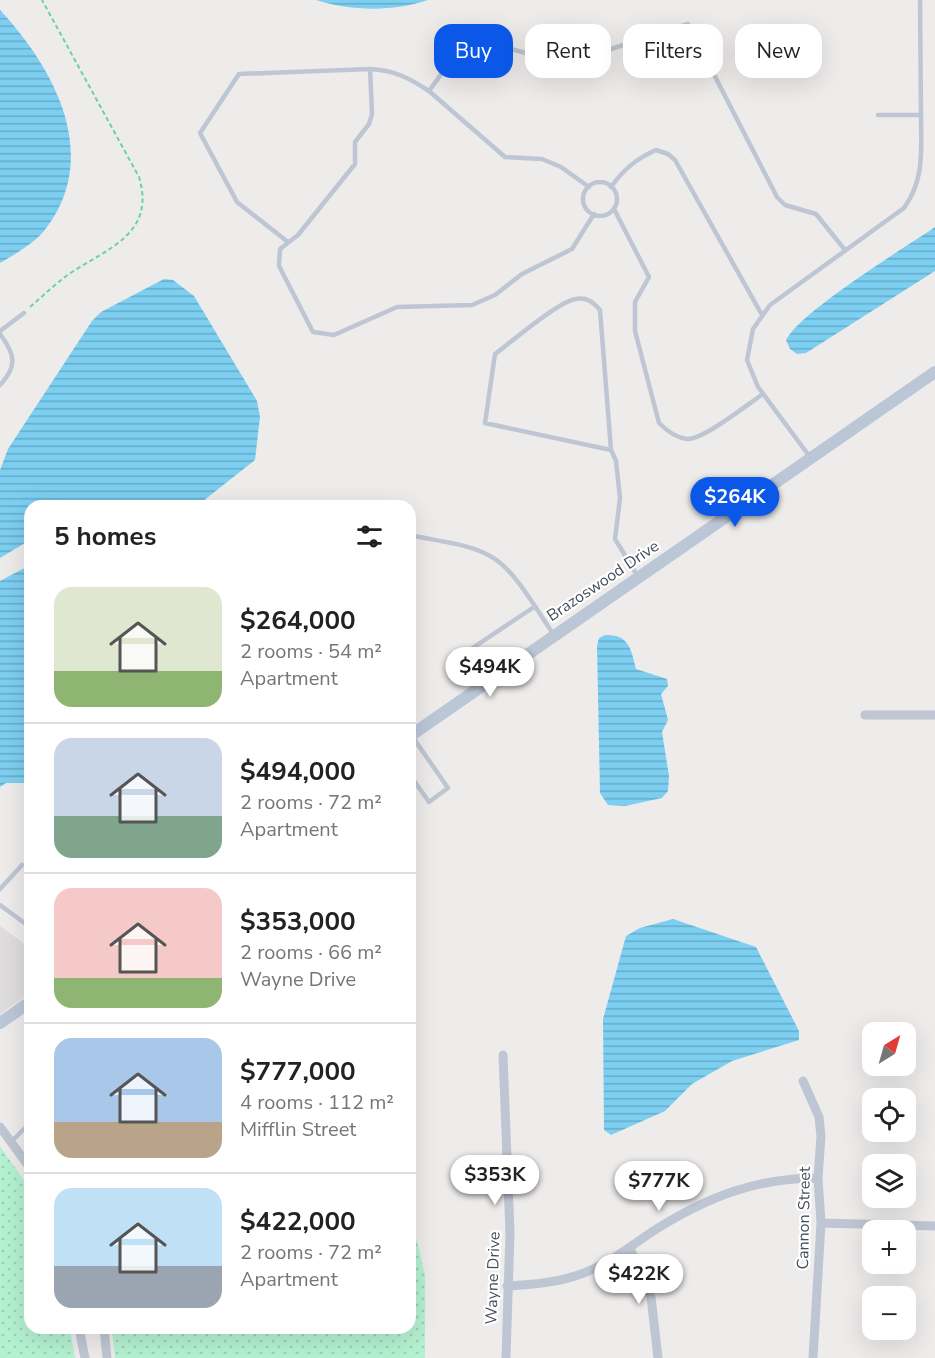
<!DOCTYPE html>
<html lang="en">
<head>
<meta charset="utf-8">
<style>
  body { margin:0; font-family:"Nunito Sans",sans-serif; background:#f2f2f2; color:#222; height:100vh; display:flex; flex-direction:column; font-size:22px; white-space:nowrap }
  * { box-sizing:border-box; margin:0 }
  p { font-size:20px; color:#767676 }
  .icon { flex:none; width:33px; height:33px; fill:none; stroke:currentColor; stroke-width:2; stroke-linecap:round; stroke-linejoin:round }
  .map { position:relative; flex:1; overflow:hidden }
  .drawer { position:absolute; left:24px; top:500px; width:392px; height:834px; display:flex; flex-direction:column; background:#fff; border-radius:18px; box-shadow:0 6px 24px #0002 }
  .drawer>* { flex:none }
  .guide { position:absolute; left:434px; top:24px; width:411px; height:54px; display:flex; gap:12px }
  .needle { width:39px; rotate:37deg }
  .buttons { position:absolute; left:862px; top:1022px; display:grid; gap:12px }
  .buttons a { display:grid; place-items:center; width:54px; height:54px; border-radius:12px; background:#fff; box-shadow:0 6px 24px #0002; font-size:30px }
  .price { position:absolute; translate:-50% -51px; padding:0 14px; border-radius:21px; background:#fff; color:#222; font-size:20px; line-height:39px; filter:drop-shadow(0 2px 3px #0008) }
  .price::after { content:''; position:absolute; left:50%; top:36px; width:18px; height:14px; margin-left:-9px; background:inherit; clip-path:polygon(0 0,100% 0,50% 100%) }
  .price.current { background:#0b58e8; color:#fff }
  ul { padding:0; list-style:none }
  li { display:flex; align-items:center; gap:18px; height:150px; padding:0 30px }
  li+li { border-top:2px solid #e0e0e0 }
  li span { display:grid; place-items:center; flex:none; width:168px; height:120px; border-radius:18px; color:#555 }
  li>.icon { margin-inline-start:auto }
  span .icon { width:72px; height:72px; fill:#fffc; stroke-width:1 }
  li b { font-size:26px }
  h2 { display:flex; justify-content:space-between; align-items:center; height:72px; padding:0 30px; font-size:26px }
  .tag { padding:0 21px; border-radius:18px; background:#fff; box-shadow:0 6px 24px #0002; font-size:21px; line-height:54px }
  .tag.current { background:#0b58e8; color:#fff }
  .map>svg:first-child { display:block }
  .education { fill:#dfdcdd }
  .grass { fill:url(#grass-dots) }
  .water { fill:url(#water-rules) }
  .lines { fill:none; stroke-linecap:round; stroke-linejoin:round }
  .path { stroke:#69d2a7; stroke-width:2; stroke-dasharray:4.5 3; stroke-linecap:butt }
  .lane { stroke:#bdc6d2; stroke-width:4.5 }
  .street { stroke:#bdc6d2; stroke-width:9 }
  .secondary { stroke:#bbc6d7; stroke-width:12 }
  .labels { text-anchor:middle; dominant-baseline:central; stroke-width:4.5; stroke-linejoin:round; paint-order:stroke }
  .street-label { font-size:16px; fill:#424d5a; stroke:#fff }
</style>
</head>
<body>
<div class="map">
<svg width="935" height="1358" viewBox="0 0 935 1358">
  <defs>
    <pattern id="grass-dots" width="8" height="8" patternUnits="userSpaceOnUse" patternTransform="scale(1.5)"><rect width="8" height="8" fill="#b4f1d1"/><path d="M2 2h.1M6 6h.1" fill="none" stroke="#9cd0b6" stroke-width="1.8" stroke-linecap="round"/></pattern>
    <pattern id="water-rules" width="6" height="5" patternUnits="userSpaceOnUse" patternTransform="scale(1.5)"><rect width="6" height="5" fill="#7dcff2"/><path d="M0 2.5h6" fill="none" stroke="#68aac7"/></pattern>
  </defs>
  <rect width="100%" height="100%" fill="#eeebeb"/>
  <path class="education" d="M0,926l30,22v45l-30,21z"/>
  <path class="grass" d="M0,1146l30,43v139h40l5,30h-75z
    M410,1212l15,63v83h-310l-3,-25 19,-5h279z"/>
  <path class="water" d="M316,0h112c-35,12 -77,11 -112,0z
    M0,10c54,58 101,144 47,217 -10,15 -32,27 -47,36z
    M935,227v44l-129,82 -9,1 -7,-5 -4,-9c15,-29 117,-91 149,-113z
    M164,279l9,1 21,16 63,105 3,16 -5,43 -57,45 -168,1v34l-30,18v-88l8,-21 84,-128 9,-9z
    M30,565v218h-24l-6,4v-206z
    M605,635c24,-1 26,14 31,34l31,10 1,7 -7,8 7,26 -6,12 7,44 -1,15 -6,7 -37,8 -17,-1 -8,-12 -3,-147 2,-8z
    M673,919l83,28 43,84v9l-67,21 -40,23 -27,27 -54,24 -7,-5 -1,-111 23,-83 14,-8z"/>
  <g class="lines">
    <path class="path" d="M30,307c13,-11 25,-23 39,-33 39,-26 87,-40 70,-97l-97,-177"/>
    <path class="lane" d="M429,91c-20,-13 -35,-21 -59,-22l2,45 -3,10 -14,18v22l-57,71 -18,14 -1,17 34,66 21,3 63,-28 75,-2 23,-10 27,-21 50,-25 22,-35
      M878,115h43l-1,-115
      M583 199a17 17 0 1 1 34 0a17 17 0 1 1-34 0Z
      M589,187l-28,-20 -19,-8 -37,-2 -76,-66c14,-18 29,-48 53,-50l83,23 123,-40 89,173 8,8 31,9 29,36
      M611,187c13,-18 25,-28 45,-37l12,4 7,6 87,155
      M614,209l35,68 -14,25v29l24,92c8,8 17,15 28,16 16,1 61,-35 76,-45
      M288,242l-51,-40 -37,-69 39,-59 131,-5
      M0,331l24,-18
      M0,334c15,20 18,32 0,51
      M611,450l-11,-140c-7,-8 -13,-13 -24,-11 -17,2 -65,43 -81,55l-10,69 126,27 5,11 4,37 -5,41 22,36
      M810,457l-52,-70 -11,-27 6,-31 17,-24 134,-97c21,-29 17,-58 17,-93
      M410,535c25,6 57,8 80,21 25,13 47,55 64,79
      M456,659l78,-52
      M410,775l19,27 19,-14 -36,-52
      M0,889l22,-24
      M0,905l30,22
      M11,1142l19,-19"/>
    <path class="street" d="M865,715h70
      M503,1055l7,178 -4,125
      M803,1081l16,36 2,19 -3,42 3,45 -8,135
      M0,1127l30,41
      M821,1223l114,3
      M630,1248l21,49 7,61
      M507,1286c22,-1 47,-3 68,-10 31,-9 56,-31 83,-48 52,-32 99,-50 160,-50
      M79,1328l6,30
      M104,1328l3,30"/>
    <path class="secondary" d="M410,736l525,-364
      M0,1023l30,-21"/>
  </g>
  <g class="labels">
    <g class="street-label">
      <text transform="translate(603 581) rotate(-34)">Brazoswood Drive</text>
      <text transform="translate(804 1218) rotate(-89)">Cannon Street</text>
      <text transform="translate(493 1278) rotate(-88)">Wayne Drive</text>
    </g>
  </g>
</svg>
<div class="buttons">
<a><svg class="needle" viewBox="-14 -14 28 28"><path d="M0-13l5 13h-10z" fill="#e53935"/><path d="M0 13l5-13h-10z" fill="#767676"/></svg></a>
<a><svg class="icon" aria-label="locate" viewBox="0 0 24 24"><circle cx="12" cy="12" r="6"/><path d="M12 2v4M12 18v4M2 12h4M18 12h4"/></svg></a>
<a><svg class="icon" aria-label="layers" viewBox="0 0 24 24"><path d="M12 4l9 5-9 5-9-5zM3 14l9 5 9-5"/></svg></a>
<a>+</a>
<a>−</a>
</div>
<b class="price current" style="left:735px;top:528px">$264K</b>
<b class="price" style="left:490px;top:698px">$494K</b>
<b class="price" style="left:495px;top:1206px">$353K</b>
<b class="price" style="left:659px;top:1212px">$777K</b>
<b class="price" style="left:639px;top:1305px">$422K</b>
<div class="guide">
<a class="tag current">Buy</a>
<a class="tag">Rent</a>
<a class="tag">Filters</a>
<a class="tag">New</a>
</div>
<section class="drawer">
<h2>5 homes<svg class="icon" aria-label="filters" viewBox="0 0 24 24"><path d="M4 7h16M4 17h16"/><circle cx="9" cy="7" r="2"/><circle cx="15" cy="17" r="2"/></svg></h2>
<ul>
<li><span style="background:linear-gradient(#dfe7d0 70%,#8fb573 0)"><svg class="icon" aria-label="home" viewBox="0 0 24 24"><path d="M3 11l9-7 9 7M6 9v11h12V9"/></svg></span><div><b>$264,000</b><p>2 rooms · 54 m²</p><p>Apartment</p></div></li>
<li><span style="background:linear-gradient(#c9d6e8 65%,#7fa58c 0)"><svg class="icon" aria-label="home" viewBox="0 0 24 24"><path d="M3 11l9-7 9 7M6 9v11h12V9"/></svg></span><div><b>$494,000</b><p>2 rooms · 72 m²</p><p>Apartment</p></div></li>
<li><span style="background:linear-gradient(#f6c9c9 75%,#8fb573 0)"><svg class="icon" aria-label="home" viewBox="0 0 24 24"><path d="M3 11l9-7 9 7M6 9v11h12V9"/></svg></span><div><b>$353,000</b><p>2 rooms · 66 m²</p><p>Wayne Drive</p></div></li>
<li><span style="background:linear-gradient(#a9c7e8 70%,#b9a48a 0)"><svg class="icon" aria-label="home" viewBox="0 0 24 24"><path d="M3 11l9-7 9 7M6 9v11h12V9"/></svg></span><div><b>$777,000</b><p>4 rooms · 112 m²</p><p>Mifflin Street</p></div></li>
<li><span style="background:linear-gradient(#bfe0f5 65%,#9aa5b1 0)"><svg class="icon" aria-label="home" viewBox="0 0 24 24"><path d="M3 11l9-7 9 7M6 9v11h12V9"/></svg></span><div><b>$422,000</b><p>2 rooms · 72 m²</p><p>Apartment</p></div></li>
</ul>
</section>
</div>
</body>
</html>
